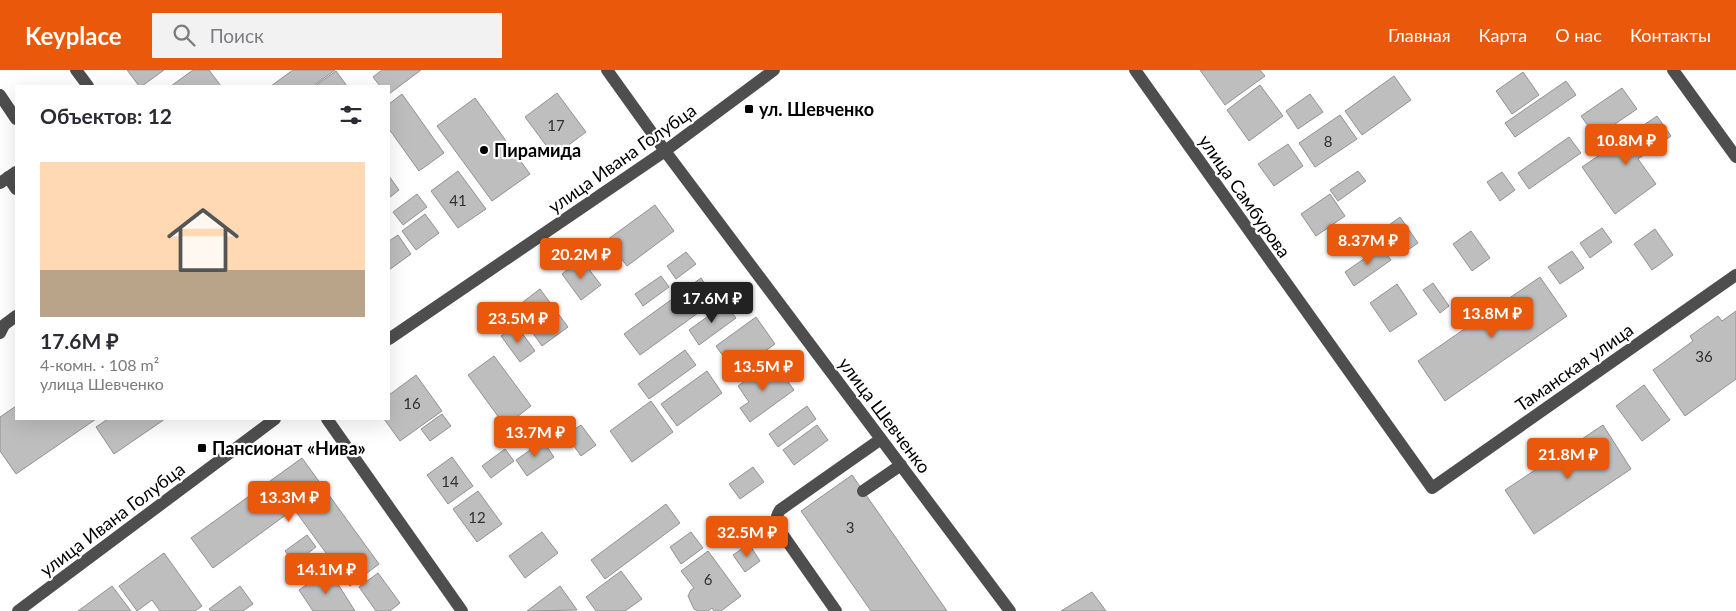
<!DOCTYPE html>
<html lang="ru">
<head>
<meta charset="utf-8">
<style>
  body { margin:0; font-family:Lato,sans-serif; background:#f2f2f3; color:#2b2b33; height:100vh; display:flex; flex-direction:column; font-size:19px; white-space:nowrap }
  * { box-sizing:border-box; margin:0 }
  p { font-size:16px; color:#7c7c81 }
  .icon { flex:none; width:28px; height:28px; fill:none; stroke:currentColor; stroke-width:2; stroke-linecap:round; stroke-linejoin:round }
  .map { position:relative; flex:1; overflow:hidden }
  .panel { position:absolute; left:15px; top:15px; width:375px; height:335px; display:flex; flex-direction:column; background:#fff; border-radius:0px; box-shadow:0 5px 20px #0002 }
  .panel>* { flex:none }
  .price { position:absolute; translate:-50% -42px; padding:0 11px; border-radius:5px; background:#ea580c; color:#fff; font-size:16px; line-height:32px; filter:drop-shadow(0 1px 2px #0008) }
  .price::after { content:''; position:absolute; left:50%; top:30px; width:15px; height:11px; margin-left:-8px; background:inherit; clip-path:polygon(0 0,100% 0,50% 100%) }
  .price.selected { background:#222; color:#fff }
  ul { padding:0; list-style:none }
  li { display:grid; align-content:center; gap:10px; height:265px; padding:0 25px }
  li+li { border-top:1px solid #e1e1e2 }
  li span { display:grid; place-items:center; height:155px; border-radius:0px; color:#555 }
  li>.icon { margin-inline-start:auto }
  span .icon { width:90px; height:90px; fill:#fffc; stroke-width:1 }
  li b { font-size:21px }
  h2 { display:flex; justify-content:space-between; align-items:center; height:60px; padding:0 25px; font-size:21px }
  header { display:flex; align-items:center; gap:30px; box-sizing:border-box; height:70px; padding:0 25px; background:#ea580c; color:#fff }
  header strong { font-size:24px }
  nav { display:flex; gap:28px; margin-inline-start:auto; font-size:18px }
  .search { width:350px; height:45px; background:#f2f2f3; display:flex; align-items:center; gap:12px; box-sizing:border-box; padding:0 18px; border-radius:0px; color:#7c7c81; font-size:19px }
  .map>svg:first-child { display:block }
  .building { fill:#bebebe; stroke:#929292 }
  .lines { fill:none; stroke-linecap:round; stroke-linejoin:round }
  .minor { stroke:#4e4e4e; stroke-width:12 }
  .poi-dot { fill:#000; stroke:#fff; stroke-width:2 }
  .labels { text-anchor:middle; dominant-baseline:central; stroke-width:4.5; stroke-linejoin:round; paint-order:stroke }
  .number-label { font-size:15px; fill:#303030 }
  .poi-label { font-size:18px; font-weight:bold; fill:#000; stroke:#fff; text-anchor:start }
  .street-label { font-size:18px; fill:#000; stroke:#fff }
</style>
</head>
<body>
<header>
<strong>Keyplace</strong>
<div class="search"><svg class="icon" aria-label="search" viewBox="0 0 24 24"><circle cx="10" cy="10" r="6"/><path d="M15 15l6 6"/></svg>Поиск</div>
<nav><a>Главная</a><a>Карта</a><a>О нас</a><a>Контакты</a></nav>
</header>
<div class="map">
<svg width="1736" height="541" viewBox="0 0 1736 541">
  <rect width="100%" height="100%" fill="#fff"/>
  <path class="building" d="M127,0h37l-22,16h-3z
    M193,0h16l12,16h-50z
    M293,0h42l-22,16h-42z
    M382,0h39l-32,24v-8h-9l-7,-9z
    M1200,0h60l5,6 -40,29z
    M336,1l11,15h-32z
    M1523,2l16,23 -27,19 -16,-23z
    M1394,6l17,24 -49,35 -17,-24z
    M1566,11l10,14 -61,42 -10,-14z
    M1260,15l23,31 -34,25 -22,-31z
    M1622,18l15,21 -41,28 -15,-21z
    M557,23l29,39 -32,24 -29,-39z
    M402,24l42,59 -25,18 -30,-42v-25z
    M1310,24l13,18 -25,17 -12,-18z
    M475,28l55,76 -38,27 -55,-75z
    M1340,45l17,24 -42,28 -16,-24z
    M1657,46l14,20 -33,23 18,25 -41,30 -33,-47z
    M1569,67l12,16 -52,36 -11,-16z
    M1288,74l15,22 -29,20 -16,-22z
    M458,101l28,38 -28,19 -27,-37z
    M1358,101l8,10 -28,20 -8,-11z
    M1502,102l13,18 -15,11 -13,-19z
    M389,106l10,14 -10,8z
    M417,124l10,13 -24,18 -10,-13z
    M1330,124l15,22 -29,20 -15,-22z
    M655,135l19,26 -47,35 -20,-26z
    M425,144l14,19 -23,17 -14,-19z
    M1400,147l18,26 -19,13 -18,-25z
    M1602,158l10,14 -22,16 -10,-15z
    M1655,159l18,26 -21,15 -18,-26z
    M1471,161l19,27 -18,13 -19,-27z
    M398,165l13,19 -22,16v-29z
    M1381,177l10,13 -37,26 -9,-14z
    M1572,181l12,17 -24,16 -12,-17z
    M686,182l10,12 -20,15 -9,-13z
    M581,189l20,26 -20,15 -19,-26z
    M661,206l8,11 -26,19 -8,-12z
    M1540,207l27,39 -122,85 -27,-40z
    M701,208l15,22 -76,55 -16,-21z
    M1433,213l16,23 -9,7 -17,-23z
    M1397,214l20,30 -27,18 -20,-29z
    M540,219l28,38 -26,19 -27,-38z
    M725,234l11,14 -37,27 -10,-15z
    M1736,241v68l-51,37 -32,-46 40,-29 -3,-5 28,-20 4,5z
    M756,247l19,27 -40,29 -19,-27z
    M516,255l19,26 -15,11 -19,-26z
    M685,280l11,15 -47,34 -11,-15z
    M494,286l37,50 -26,20 -37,-51z
    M767,295l10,14 6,-4 11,15 -44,32 -10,-14 9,-6 -11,-16z
    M707,301l15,22 -45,33 -16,-22z
    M416,305l26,36 -42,30 -16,-22h5v-24z
    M1644,315l26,35 -28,21 -26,-35z
    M651,331l22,31 -41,30 -22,-31z
    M16,336v13h80l-80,55 -16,-23v-34z
    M807,336l9,13 -38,28 -9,-13z
    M442,344l9,12 -21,15 -9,-12z
    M108,349h57l-51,35 -18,-27z
    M581,355l15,20 -15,11 -15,-21z
    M817,355l11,15 -34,25 -11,-15z
    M1603,355l28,44 -97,65 -29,-44z
    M543,371l11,16 -27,19 -11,-16z
    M505,379l9,12 -23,17 -9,-12z
    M452,387l21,29 -25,18 -21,-29z
    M302,388l77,106 -29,22 -56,-77 -81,59 -22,-30z
    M753,397l11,15 -24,17 -11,-15z
    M852,405l95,136h-76l-70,-100z
    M478,421l24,33 -25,18 -24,-33z
    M666,434l14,19 -75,56 -14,-19z
    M542,462l16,21 -33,25 -16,-22z
    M691,462l12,16 -22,16 -11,-17z
    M307,465l9,12 -22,17 -9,-13z
    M749,474l11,17 -15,11 -12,-17z
    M708,481l33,45 -20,15h-7l-2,-3 -4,3h-10l-4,-2 -6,-13 3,-6 3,-2 -13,-17z
    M164,483l38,53 -7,5h-35l-8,-11 -15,11 -18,-25z
    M329,500l26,41h-42l-14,-21z
    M621,501l21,28 -17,12h-29l-10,-14z
    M378,503l22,30 -10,8h-14l-17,-24z
    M112,516l19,25h-53z
    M240,516l13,18 -10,7h-32l-2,-2z
    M560,516l17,24 -50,1z
    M1092,522l14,19h-45z"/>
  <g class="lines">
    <path class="minor" d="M76,0l12,16
      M607,0l58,81 345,460
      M1135,0l297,418 304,-213
      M1673,0l63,87
      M0,25l16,24
      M8,107l8,12
      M0,113l16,-11
      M0,263l4,-8 12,-9
      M389,269l276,-188 109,-81
      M327,349l135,192
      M863,421l38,-26
      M18,541l257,-192
      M836,541l-58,-83c-3,-7 -2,-12 2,-18l101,-71"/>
  </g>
  <g class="poi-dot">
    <rect x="744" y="34" width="10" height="10" rx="2.5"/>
    <circle cx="484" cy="80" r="5"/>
    <rect x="197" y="373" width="10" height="10" rx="2.5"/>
  </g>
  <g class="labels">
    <g class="number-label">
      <text x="556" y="55">17</text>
      <text x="1328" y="71">8</text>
      <text x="458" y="130">41</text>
      <text x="1704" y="286">36</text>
      <text x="412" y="333">16</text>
      <text x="450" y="411">14</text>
      <text x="477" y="447">12</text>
      <text x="850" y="457">3</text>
      <text x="708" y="509">6</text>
    </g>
    <g class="poi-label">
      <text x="759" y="39">ул. Шевченко</text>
      <text x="494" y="80">Пирамида</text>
      <text x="212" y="378">Пансионат «Нива»</text>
    </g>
    <g class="street-label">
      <text transform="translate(622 88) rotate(-35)">улица Ивана Голубца</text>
      <text transform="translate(1245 126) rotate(55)">улица Самбурова</text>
      <text transform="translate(1574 297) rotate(-35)">Таманская улица</text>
      <text transform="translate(885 345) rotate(53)">улица Шевченко</text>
      <text transform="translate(112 449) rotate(-37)">улица Ивана Голубца</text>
    </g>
  </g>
</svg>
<b class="price" style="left:1626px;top:96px">10.8M ₽</b>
<b class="price" style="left:1368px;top:196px">8.37M ₽</b>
<b class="price" style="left:581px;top:210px">20.2M ₽</b>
<b class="price selected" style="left:712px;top:254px">17.6M ₽</b>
<b class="price" style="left:1492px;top:269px">13.8M ₽</b>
<b class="price" style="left:518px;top:274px">23.5M ₽</b>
<b class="price" style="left:763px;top:322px">13.5M ₽</b>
<b class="price" style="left:535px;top:388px">13.7M ₽</b>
<b class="price" style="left:1568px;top:410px">21.8M ₽</b>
<b class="price" style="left:289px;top:453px">13.3M ₽</b>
<b class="price" style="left:747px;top:488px">32.5M ₽</b>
<b class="price" style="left:326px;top:525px">14.1M ₽</b>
<section class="panel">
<h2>Объектов: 12<svg class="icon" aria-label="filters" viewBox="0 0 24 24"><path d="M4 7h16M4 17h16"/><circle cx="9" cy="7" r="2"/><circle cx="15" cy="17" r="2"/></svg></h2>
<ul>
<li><span style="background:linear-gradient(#ffd9b3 70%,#b9a48a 0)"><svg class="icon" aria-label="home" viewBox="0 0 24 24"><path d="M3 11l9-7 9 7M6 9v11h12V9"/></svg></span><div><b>17.6M ₽</b><p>4-комн. · 108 m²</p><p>улица Шевченко</p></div></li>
</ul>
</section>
</div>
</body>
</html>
